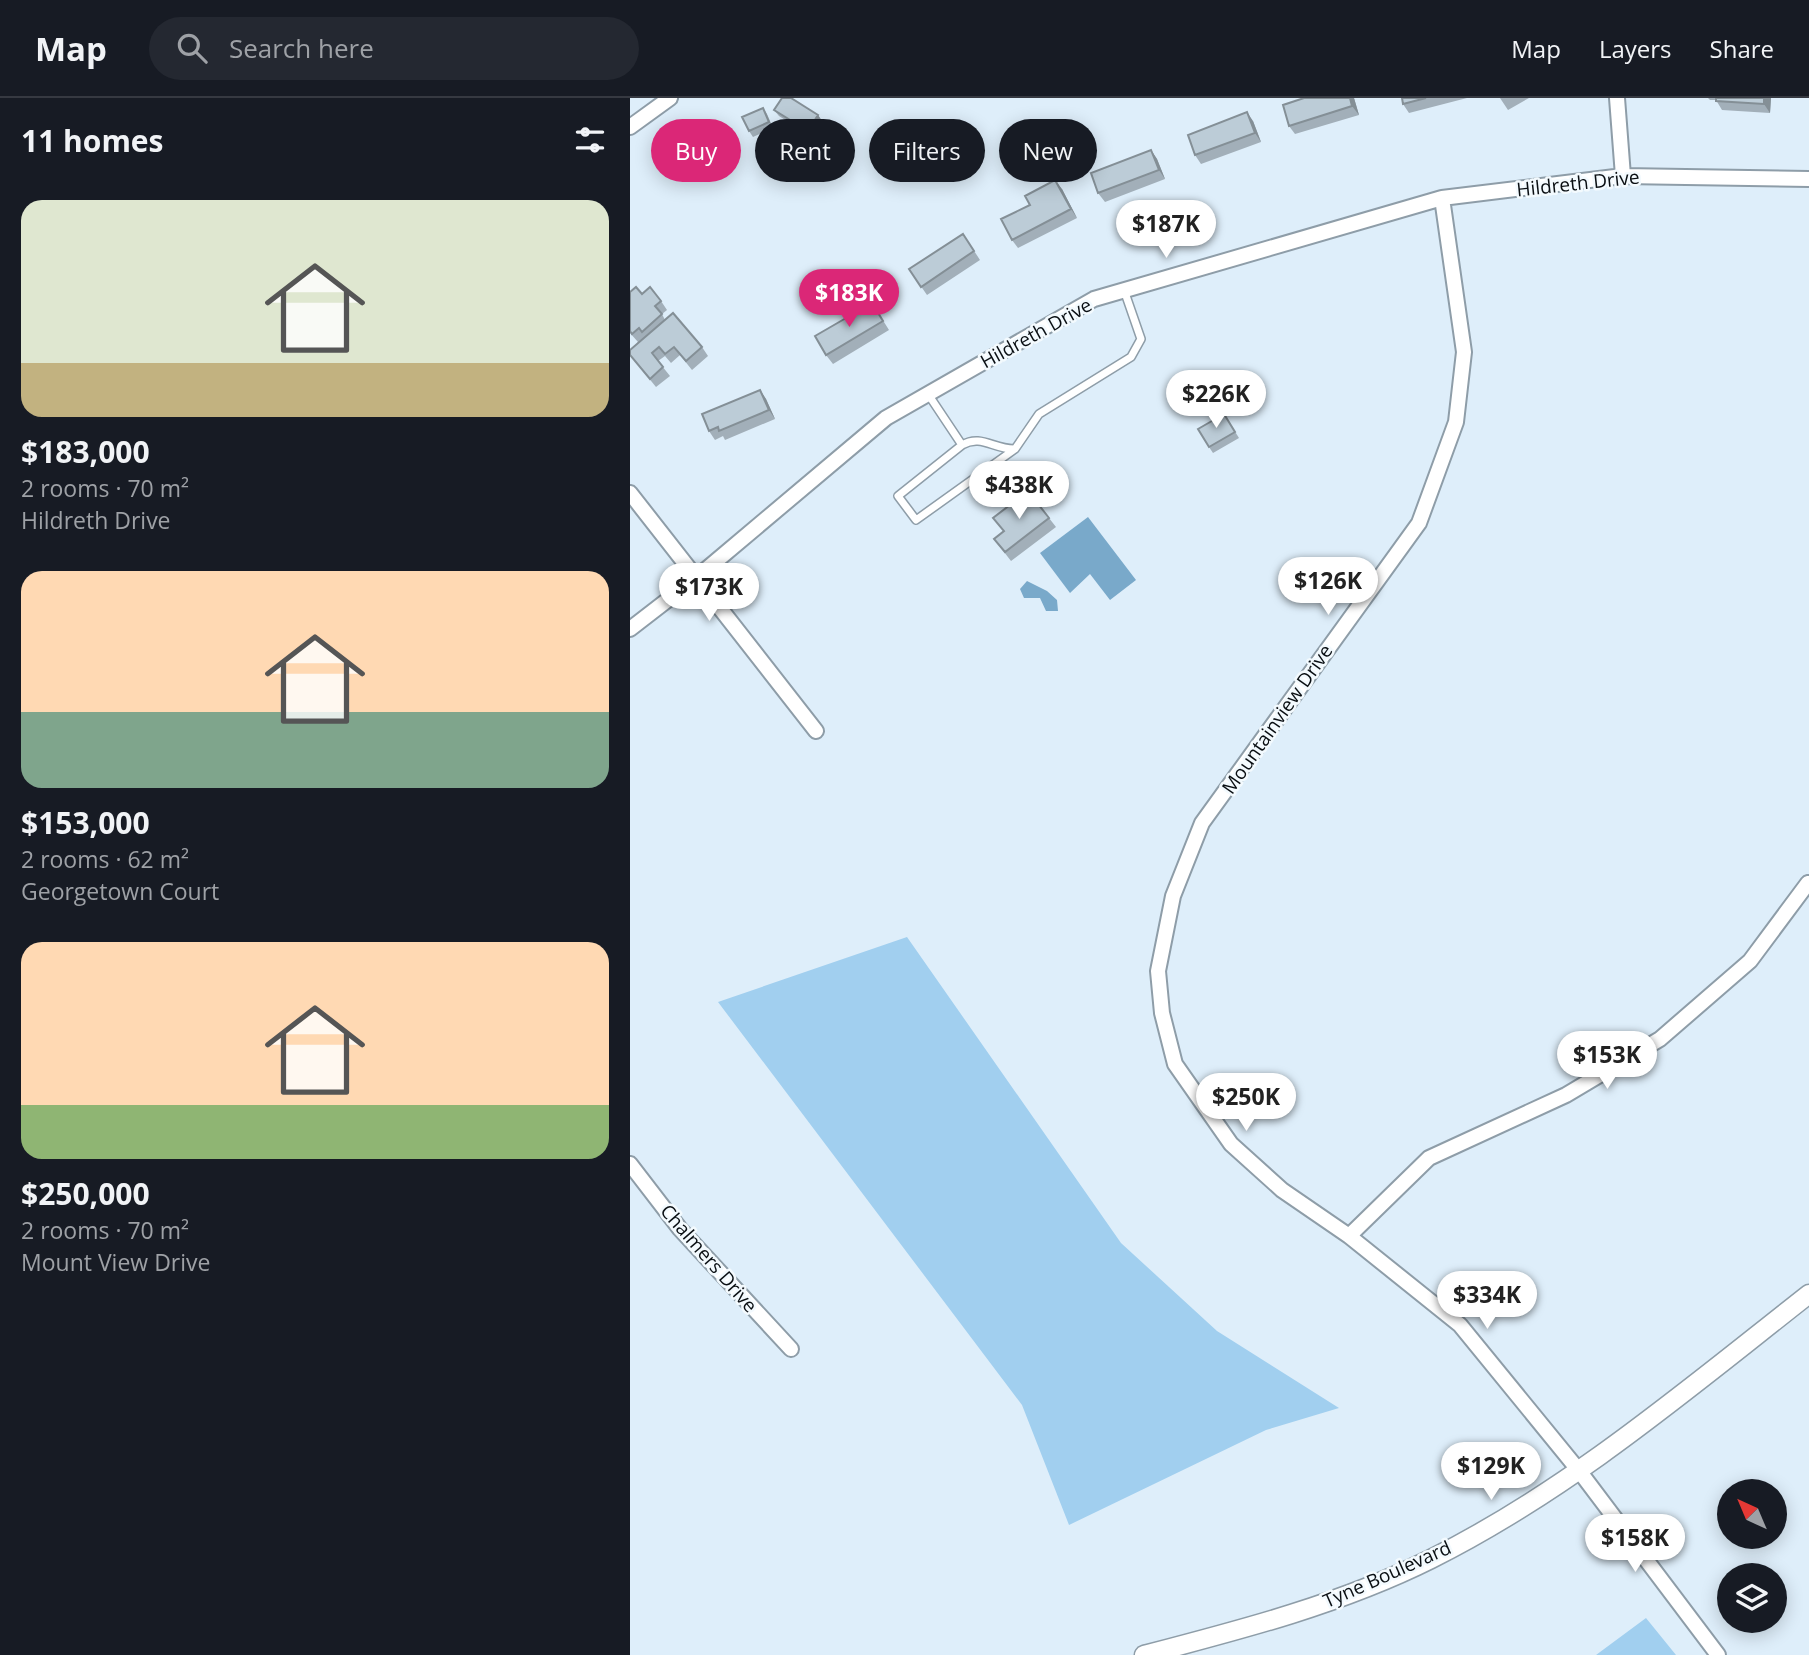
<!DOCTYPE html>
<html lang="en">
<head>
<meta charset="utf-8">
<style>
  body { margin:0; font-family:"Open Sans",sans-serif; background:#242831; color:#f1f3f6; height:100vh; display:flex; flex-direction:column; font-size:26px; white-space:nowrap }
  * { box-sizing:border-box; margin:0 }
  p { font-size:23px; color:#9ea1a6 }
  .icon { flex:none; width:38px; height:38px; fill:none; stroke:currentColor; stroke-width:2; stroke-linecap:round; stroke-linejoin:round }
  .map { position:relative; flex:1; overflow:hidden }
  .side { display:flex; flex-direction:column; background:#171b24; width:630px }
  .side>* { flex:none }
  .top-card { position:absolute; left:21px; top:21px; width:665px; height:63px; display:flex; gap:14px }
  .needle { width:46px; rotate:316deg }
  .tools { position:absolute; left:1087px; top:1381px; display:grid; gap:14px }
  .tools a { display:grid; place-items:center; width:70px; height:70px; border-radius:50%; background:#171b24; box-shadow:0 4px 18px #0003; font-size:35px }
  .price { position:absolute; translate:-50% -60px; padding:0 16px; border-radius:24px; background:#fff; color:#222; font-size:23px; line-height:46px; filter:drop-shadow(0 2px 4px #0008) }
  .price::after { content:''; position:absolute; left:50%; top:42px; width:21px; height:16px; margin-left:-10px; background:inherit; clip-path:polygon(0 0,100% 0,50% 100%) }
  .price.current { background:#db2777; color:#fff }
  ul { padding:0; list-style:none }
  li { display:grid; align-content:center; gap:14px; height:371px; padding:0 21px }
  li span { display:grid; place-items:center; height:217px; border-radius:21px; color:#555 }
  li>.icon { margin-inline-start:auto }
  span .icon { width:126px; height:126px; fill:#fffc; stroke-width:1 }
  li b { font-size:30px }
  h2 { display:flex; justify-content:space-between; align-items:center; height:84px; padding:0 21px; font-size:30px }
  .tag { padding:0 24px; border-radius:32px; background:#171b24; box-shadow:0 4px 18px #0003; font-size:24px; line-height:63px }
  .tag.current { background:#db2777; color:#fff }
  header { display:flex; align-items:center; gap:42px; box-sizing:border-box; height:98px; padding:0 35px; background:#171b24; border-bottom:2px solid #363941 }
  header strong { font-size:33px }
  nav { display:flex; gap:38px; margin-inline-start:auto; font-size:24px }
  .search { width:490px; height:63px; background:#242831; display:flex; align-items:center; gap:18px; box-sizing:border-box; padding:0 24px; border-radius:38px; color:#9ea1a6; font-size:26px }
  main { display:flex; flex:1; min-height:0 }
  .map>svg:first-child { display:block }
  .green { fill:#a1cfef }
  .water { fill:#79a9ca }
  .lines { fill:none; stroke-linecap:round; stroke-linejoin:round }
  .service-casing { stroke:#8e9da8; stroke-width:10 }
  .minor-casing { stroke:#8e9da8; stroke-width:18 }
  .tertiary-casing { stroke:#8e9da8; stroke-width:21 }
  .service { stroke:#fff; stroke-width:7 }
  .minor { stroke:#fff; stroke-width:14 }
  .tertiary { stroke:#fff; stroke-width:18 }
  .wall { fill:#a2afb9 }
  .shaded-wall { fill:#848f96 }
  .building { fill:#bcccd7; stroke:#848f96; stroke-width:2 }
  .labels { text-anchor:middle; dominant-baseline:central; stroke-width:5; stroke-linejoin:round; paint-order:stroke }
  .street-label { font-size:19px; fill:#090e12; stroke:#f3fafe }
</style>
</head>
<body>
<header>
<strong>Map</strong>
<div class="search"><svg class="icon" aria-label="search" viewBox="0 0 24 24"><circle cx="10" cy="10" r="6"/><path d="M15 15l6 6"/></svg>Search here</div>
<nav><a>Map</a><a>Layers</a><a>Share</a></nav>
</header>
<main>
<section class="side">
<h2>11 homes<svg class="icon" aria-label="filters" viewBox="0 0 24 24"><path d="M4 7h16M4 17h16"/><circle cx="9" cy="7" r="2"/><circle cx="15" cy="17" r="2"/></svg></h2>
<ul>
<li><span style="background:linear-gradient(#dfe7d0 75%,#c2b280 0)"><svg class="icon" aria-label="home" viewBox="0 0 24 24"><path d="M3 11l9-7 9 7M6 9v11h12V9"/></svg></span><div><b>$183,000</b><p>2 rooms · 70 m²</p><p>Hildreth Drive</p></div></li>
<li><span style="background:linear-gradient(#ffd9b3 65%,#7fa58c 0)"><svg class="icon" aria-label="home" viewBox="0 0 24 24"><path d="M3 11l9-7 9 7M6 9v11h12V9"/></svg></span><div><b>$153,000</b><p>2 rooms · 62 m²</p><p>Georgetown Court</p></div></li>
<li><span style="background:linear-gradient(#ffd9b3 75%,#8fb573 0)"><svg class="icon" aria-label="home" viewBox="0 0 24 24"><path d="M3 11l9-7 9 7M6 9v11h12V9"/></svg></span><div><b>$250,000</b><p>2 rooms · 70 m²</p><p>Mount View Drive</p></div></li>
</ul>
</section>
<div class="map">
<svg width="1179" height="1557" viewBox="0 0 1179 1557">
  <rect width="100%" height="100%" fill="#deeefa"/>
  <path class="green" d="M277,839l214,306 96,88 122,77 -73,22 -197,95 -47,-120 -304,-403z
    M1016,1520l30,37h-80z"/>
  <path class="water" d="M458,419l48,63 -26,20 -20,-26 -20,19 -30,-40z
    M397,483l20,10 10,9 1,11h-12l-6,-13h-16l-4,-9z"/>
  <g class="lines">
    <defs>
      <path id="service" d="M298,296l34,51 -64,51 18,24 99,-71 24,-35 92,-57 10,-18 -17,-49
        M332,347c19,-11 31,4 52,4"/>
      <path id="minor" d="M987,0l6,78
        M0,29l40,-29
        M812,100l22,154 -8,70 -37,101 -217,300 -29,73 -15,75 4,42 13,51 56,80 51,46 67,46 111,89 120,147 138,183
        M0,395l186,238
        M0,531l66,-51 190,-160 208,-119 348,-101 181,-22 186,3
        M0,1066l50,65 111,120
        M719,1138l80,-78 137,-63 94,-56 90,-78 58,-78"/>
      <path id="tertiary" d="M514,1557c96,-25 197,-51 287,-96 138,-69 257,-170 378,-265"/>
    </defs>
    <use href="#service" class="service-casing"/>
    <use href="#minor" class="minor-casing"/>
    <use href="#tertiary" class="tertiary-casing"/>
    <use href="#service" class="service"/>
    <use href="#minor" class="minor"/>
    <use href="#tertiary" class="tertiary"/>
  </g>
  <path class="wall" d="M674,0h50l5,17 -64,19 -6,-8z
    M772,0h65l-58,15 -6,-9z
    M870,0h29l-21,12z
    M1078,0h63l-1,15 -48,-3 -6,-10h-6z
    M133,10l4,6 6,14 -20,9 -4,-6z
    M144,12l44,5 4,6 -10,16 -33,-21z
    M623,23l8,21 -60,22 -6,-9z
    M521,52l6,9 8,20 -60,23 -7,-9z
    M432,91l15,29 -59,30 -6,-8z
    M333,136l17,26 -53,35 -18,-26z
    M0,194l12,2 19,7 6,9 -5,4 3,6 37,27 6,9 -16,14 -12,-15 -9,8 -6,-7 -7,5 12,15 -14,11 -26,-32 8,-13 -8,-9z
    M242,205l17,27 -56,34 -7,-9z
    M571,287l11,22 -16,8 -5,-6z
    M130,292l6,9 9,20 -50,21 -2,-4 -8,4 -6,-9z
    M594,316l15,24 -26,15 -4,-6z
    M419,420l7,9 -45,34 -17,-22z"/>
  <path class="shaded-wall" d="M720,0h4l5,17 -7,-9z
    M1134,0h7l-1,15 -6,-9z
    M617,14l6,9 8,21 -6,-9z
    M188,17l4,6 -10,16 -4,-6z
    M521,52l6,9 8,20 -6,-9z
    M425,82l7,9 15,29 -6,-9z
    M130,292l6,9 9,20 -6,-9z"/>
  <path class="building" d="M152,0h9l27,17 -10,16 -34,-21z
    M674,0h46l2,8 -63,20 -6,-21z
    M772,0h24l-23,6z
    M1086,0h48v6l-48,-3z
    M133,10l6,14 -20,9 -7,-14z
    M617,14l8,21 -60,22 -7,-20z
    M521,52l8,20 -61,23 -7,-20z
    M425,82l16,29 -59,31 -11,-21 29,-14 -5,-9z
    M333,136l11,17 -53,36 -12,-18z
    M6,189l6,7 8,-7 11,14 -6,5 7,8 -20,18 -3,-4 -7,6 -2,-3v-39z
    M242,205l11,18 -57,34 -11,-19z
    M43,215l29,34 -16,14 -12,-14 -9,7 -6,-7 -7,6 11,14 -13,12 -20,-24v-5z
    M567,282l10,21 -16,8 -10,-21z
    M130,292l9,20 -50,21 -1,-4 -9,4 -7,-17z
    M594,316l11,18 -26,15 -11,-18z
    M398,393l21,27 -44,34 -11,-13 10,-8 -11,-13z"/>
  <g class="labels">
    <g class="street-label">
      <text transform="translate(948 85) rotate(-6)">Hildreth Drive</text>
      <text transform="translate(406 235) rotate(-29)">Hildreth Drive</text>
      <text transform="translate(647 621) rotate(-55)">Mountainview Drive</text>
      <text transform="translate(79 1160) rotate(49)">Chalmers Drive</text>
      <text transform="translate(757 1476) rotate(-24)">Tyne Boulevard</text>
    </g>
  </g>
</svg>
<div class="tools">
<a><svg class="needle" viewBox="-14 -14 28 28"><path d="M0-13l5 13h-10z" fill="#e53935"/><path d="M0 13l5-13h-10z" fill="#9ea1a6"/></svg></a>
<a><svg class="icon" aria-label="layers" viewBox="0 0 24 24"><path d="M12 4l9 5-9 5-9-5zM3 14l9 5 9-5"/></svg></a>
</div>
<b class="price" style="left:536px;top:162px">$187K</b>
<b class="price current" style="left:219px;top:231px">$183K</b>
<b class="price" style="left:586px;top:332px">$226K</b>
<b class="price" style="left:389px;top:423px">$438K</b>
<b class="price" style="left:698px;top:519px">$126K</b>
<b class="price" style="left:79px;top:525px">$173K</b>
<b class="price" style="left:977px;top:993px">$153K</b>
<b class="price" style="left:616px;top:1035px">$250K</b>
<b class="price" style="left:857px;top:1233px">$334K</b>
<b class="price" style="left:861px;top:1404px">$129K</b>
<b class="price" style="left:1005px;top:1476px">$158K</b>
<div class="top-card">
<a class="tag current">Buy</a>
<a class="tag">Rent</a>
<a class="tag">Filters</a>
<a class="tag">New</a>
</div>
</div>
</main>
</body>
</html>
